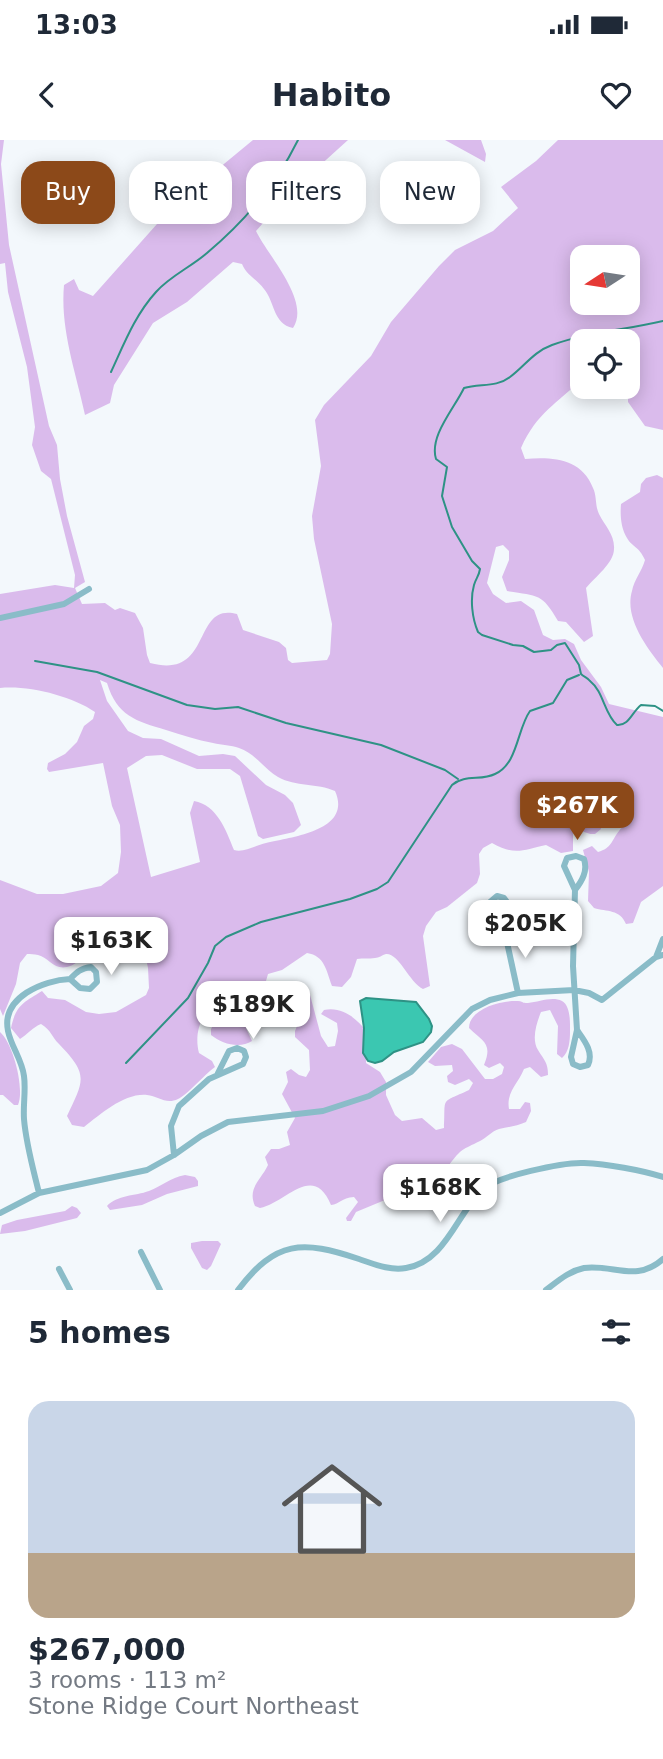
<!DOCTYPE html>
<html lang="en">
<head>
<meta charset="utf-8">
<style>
  body { margin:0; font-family:"DejaVu Sans",sans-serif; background:#f2f2f3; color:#1f2937; height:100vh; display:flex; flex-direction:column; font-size:26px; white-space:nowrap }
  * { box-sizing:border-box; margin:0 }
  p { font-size:23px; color:#747a83 }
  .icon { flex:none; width:38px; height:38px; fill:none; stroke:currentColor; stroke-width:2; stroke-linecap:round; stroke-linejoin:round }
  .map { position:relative; height:1150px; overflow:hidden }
  .details { display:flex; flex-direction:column; background:#fff; flex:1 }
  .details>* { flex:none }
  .top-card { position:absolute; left:21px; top:21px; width:621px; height:63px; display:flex; gap:14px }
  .needle { width:46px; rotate:258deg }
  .buttons { position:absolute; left:570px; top:105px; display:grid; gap:14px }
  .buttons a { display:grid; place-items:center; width:70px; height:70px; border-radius:14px; background:#fff; box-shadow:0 4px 18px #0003; font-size:35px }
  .price { position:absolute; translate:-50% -60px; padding:0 16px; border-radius:14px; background:#fff; color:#222; font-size:23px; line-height:46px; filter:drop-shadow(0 2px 4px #0008) }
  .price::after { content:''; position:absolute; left:50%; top:42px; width:21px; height:16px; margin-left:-10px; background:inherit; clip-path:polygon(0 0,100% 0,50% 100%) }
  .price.current { background:#8c4919; color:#fff }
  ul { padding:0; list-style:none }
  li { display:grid; align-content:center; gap:14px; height:371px; padding:0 28px }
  li span { display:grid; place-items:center; height:217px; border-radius:21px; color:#555 }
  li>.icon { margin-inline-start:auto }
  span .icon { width:126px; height:126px; fill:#fffc; stroke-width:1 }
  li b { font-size:30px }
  h2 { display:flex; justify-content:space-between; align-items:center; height:84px; padding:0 28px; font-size:30px }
  .tag { padding:0 24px; border-radius:21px; background:#fff; box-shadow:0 4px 18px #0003; font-size:24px; line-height:63px }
  .tag.current { background:#8c4919; color:#fff }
  .status { display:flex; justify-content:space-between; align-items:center; height:49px; padding:0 35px; background:#fff; direction:ltr }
  .status svg { height:19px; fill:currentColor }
  header { display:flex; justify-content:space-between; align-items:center; height:91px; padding:0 28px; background:#fff; font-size:32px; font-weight:700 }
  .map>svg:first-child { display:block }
  .green { fill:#dabbec; fill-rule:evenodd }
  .water { fill:#3bc7b1; stroke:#2e9285; stroke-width:2 }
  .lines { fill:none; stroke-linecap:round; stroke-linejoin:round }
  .stream { stroke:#2e9285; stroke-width:2 }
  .minor { stroke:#8abcc8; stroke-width:6 }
</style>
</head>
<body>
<div class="status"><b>13:03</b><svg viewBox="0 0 49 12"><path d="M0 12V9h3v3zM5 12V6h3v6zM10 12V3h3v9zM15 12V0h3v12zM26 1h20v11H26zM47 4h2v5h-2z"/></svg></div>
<header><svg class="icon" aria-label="back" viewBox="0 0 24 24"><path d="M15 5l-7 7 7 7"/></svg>Habito<svg class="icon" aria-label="heart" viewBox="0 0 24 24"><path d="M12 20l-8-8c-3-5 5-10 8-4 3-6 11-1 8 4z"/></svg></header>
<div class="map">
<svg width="663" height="1150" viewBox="0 0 663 1150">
  <rect width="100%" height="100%" fill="#f3f8fc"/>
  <path class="green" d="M0,0h4l-3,24 8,81 40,181 8,19 3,34 7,37 18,66 -10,6 7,16 23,-1 10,7 5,-2 15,5 8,15 4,27 3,8c64,17 41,-61 87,-49l6,16 36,12 7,6 2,12 4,3 35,-3 3,-6 2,-30 -18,-85 -2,-23 9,-50 -6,-46 9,-15 47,-49 20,-34 48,-56 16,-16 38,-19 25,-23 -17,-21 35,-26 22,-21h105v290l-18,-4 -17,-24v-61h-45v37c-26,26 -46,34 -62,70l4,11c28,-2 56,-1 68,29 4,8 2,18 6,26 6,12 16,21 15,35 0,14 -19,28 -28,39l7,48 -9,6 -18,-20 -8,-1c-16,-28 -20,-25 -51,-30l-5,-14 7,-17v-9l-6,-6 -7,2 -9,36 6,11 13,9 15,-2 13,9 9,25 10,5 12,-1 9,5 7,16 20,27 8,17 54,13v169l-22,16 -8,21 -7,1c-6,-15 -19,-12 -32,-16l-6,-7 1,-29 -6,-22 9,-4 6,6c14,-4 13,-11 21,-21 2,-4 7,-5 10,-8l1,-9 -5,-4 -23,-2 -5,7 4,14 -6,5c-8,1 -14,-5 -22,-5v22l-12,2 -15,-8c-23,5 -31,11 -54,-2l-9,5 -4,6 1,20 -3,9 -30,24 -11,5 -10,14 -3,10 7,50 -7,3c-14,-7 -24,-36 -37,-35 -4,1 -7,4 -11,4 -6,1 -12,0 -18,1l-6,18 -9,10 -10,-1c-6,-16 -7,-30 -25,-33l-25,17 -14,4 -2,7 3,7 11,1 9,11 4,15 -4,6 -41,-2 -2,9 6,13c-12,8 -30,3 -41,-6v-6l9,-15 -3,-5h-7c-12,11 -15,29 -11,44l13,8 3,6c-10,7 -29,29 -37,32 -12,6 -20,-3 -31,-4 -23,-2 -46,19 -63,32l-12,-2 -5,-9c17,-36 22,-41 -8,-72 -8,-8 -7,-13 -18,-20 -8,3 -13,10 -21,15l-9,-11c5,-23 12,-25 31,-37l6,7 17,2 21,12 13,2 17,-2 30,-17 3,-7 -1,-20 -5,-24 -4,-8c-23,-4 -39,1 -54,18 -4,5 -11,12 -18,13 -13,3 -18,-9 -29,-12 -4,-1 -7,-1 -11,-1l-7,9 -4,21 -13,32 -3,-7v-129l37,14h26l38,-8 17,-13 3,-21 -1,-27 -8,-19 -9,-43 -54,9 -2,-3 1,-6 17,-9 12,-12 7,-16 9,-7 2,-7c-23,-16 -67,-27 -95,-24v-94l55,-9 19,3 1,-13 -24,-96 -10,-8 -9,-26 3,-18 -8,-60 -19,-75 -3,-29 -5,1zM583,117h45v46h-45zM100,540l7,3c10,33 29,38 59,47 16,5 31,10 47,13 9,2 18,2 26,5 17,6 25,21 39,29 18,10 39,6 57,14 18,40 -45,46 -69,52 -10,2 -22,10 -32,7 -8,-20 -17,-45 -40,-49l-4,12 10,49 -49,15 -24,-109 19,-12 16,-1 35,14h33l10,7 18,60 5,3 31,-7 7,-7 -8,-22 -8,-8 -19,-10 -31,-29 -12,-2 -24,2 -38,-17 -18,-1 -15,-7 -21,-30z
    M253,0h95l-32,29 -9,16 -25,21 -8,12 -10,4 -8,9c12,25 55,70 37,97 -20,-4 -18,-26 -29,-39 -7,-10 -17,-13 -22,-25l-9,-2 -46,40 -34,21 -39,62 -4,18 -25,12c-9,-43 -25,-85 -21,-130l10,-6 5,11 14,6 80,-90z
    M445,0h36l5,14 -1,8z
    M657,335l6,3v190c-16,-20 -39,-50 -31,-77 2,-11 10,-20 13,-31 -6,-14 -13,-13 -18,-22 -6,-10 -7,-22 -6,-34l19,-12 1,-8 5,-6z
    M301,844l5,2 3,5 12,45 7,11 7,-1 3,-15 -1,-8 -16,-9 3,-4c19,-4 33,9 44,23l-2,30 14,9 6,10v13l9,20 7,6 20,-3 14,12 8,-2c2,-32 -5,-24 25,-38l4,-7 -4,-4 -14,6 -7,-3 -1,-6 6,-5 -1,-6 -17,1 -7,-4 13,-15 11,-3 10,5 23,30h8l9,-5 2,-7 -4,-4 -11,5 -5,-3c9,-22 -1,-23 -15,-37 0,-19 32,-28 49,-27 7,1 3,2 10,2 11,-1 24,-7 34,-2 9,5 8,23 8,31 0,9 -1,20 -8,26l-5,-4 1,-28 -8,-16 -9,2c-4,10 -10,27 -3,38 6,10 10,12 10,25l-7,2 -11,-10 -6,2c-6,15 -18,23 -15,40h11l5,-7 5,1 1,8 -5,11c-9,4 -17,5 -27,7 -7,2 -13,9 -19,12 -18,9 -18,7 -31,24l-12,-1 -21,23 -13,3 -6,5 -41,17 -5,9h-4l-1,-3 12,-16 -4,-5c-13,1 -14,7 -23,8 -18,-43 -45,-2 -71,3l-5,-2c-8,-18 6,-26 13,-41l-3,-8 6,-8h8l11,-4 -3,-13 8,-14 -13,-24 6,-12 -2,-10 5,-3 8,6 7,2 4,-7 -1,-20 -14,-13v-6l7,-17 -4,-27z
    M0,892c13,11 25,57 18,73h-4l-11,-10h-3z
    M185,1035l10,2 3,4v5l-31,8 -25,11 -32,5 -3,-4c10,-11 28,-10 42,-15 13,-5 21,-13 36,-16z
    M72,1066l5,2 4,5 -4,5 -52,13 -25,3 2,-9 15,-5 48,-9z
    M202,1101h16l3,3 -10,22 -4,4 -5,-2 -11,-20v-5z"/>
  <path class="water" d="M366,858l50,4 13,17 3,7 -1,6 -8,10 -29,10 -12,9 -7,2 -7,-2 -5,-8 1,-25 -4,-27z"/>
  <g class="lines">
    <path class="stream" d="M663,181c-37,9 -75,11 -111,24 -19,7 -27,21 -42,32 -14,11 -31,6 -46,11 -10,21 -35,48 -28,71l11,8 -5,29 10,31 20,34 8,8c-1,7 -4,9 -6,16 -4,14 -2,33 4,47l4,3 31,10 10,1 11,6 17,-2 6,-5 8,-2 14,22 2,9c3,3 7,4 9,7 14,11 14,33 27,44 12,1 15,-13 24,-20l14,1 8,5
      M111,232c13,-28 24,-57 45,-80 14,-16 35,-25 51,-39 37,-31 70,-70 91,-113
      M35,521l62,11 90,33 28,4 23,-2 48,16 95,22 64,25 13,9
      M126,923l62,-65 20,-35 7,-17 11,-9 35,-15 89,-23 27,-10 11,-7 64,-97c13,-11 29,-4 43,-11 23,-10 22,-45 35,-63l23,-8 14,-23 12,-5"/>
    <path class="minor" d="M0,478l64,-14 25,-15
      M575,750c7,-9 13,-19 9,-31l-8,-3 -9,2 -3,8 11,24 -2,76 4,64 -6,27 2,7 7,3 8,-2c6,-13 -4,-25 -11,-35
      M505,793l4,-21 -2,-10 -3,-4 -7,-2 -7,6v9l15,22 13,60
      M656,817l7,-18
      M174,1015l-3,-29 8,-20 30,-27 34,-15 3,-7 -2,-6 -7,-3 -8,3 -11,22
      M39,1053c-6,-25 -13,-49 -15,-74 -1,-15 2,-29 0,-43 -2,-16 -13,-30 -16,-45 -7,-34 36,-51 62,-52l10,9 10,1 7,-7 -1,-10 -5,-5c-10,1 -14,5 -21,12
      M0,1073l39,-20 108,-23 27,-15 27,-19 27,-14 95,-11 46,-15 42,-24 61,-63 18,-9 28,-7 56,-3 15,3 13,7 54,-43 7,-2
      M141,1112l19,38
      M59,1129l11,21
      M238,1150c38,-50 64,-50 121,-31 15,5 31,12 47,9 39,-6 51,-54 76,-78 14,-14 82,-28 102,-27 23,1 57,7 79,14
      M546,1150c12,-9 23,-19 38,-22 30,-4 52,15 79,-9"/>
  </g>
</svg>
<div class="buttons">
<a><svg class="needle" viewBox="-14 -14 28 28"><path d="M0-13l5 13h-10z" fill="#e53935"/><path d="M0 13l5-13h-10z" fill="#747a83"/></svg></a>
<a><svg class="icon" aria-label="locate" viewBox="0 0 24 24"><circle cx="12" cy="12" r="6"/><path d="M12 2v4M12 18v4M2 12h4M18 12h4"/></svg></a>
</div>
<b class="price current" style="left:577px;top:702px">$267K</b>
<b class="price" style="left:525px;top:820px">$205K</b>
<b class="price" style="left:111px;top:837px">$163K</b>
<b class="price" style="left:253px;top:901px">$189K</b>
<b class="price" style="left:440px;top:1084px">$168K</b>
<div class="top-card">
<a class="tag current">Buy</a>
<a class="tag">Rent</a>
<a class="tag">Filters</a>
<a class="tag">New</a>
</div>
</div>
<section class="details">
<h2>5 homes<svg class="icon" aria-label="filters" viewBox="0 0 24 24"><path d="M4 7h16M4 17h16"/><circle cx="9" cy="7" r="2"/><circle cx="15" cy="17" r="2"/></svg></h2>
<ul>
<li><span style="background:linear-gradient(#c9d6e8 70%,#b9a48a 0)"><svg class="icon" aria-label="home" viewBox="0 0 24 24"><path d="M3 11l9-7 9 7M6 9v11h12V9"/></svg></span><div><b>$267,000</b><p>3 rooms · 113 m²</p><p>Stone Ridge Court Northeast</p></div></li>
</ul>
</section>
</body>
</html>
